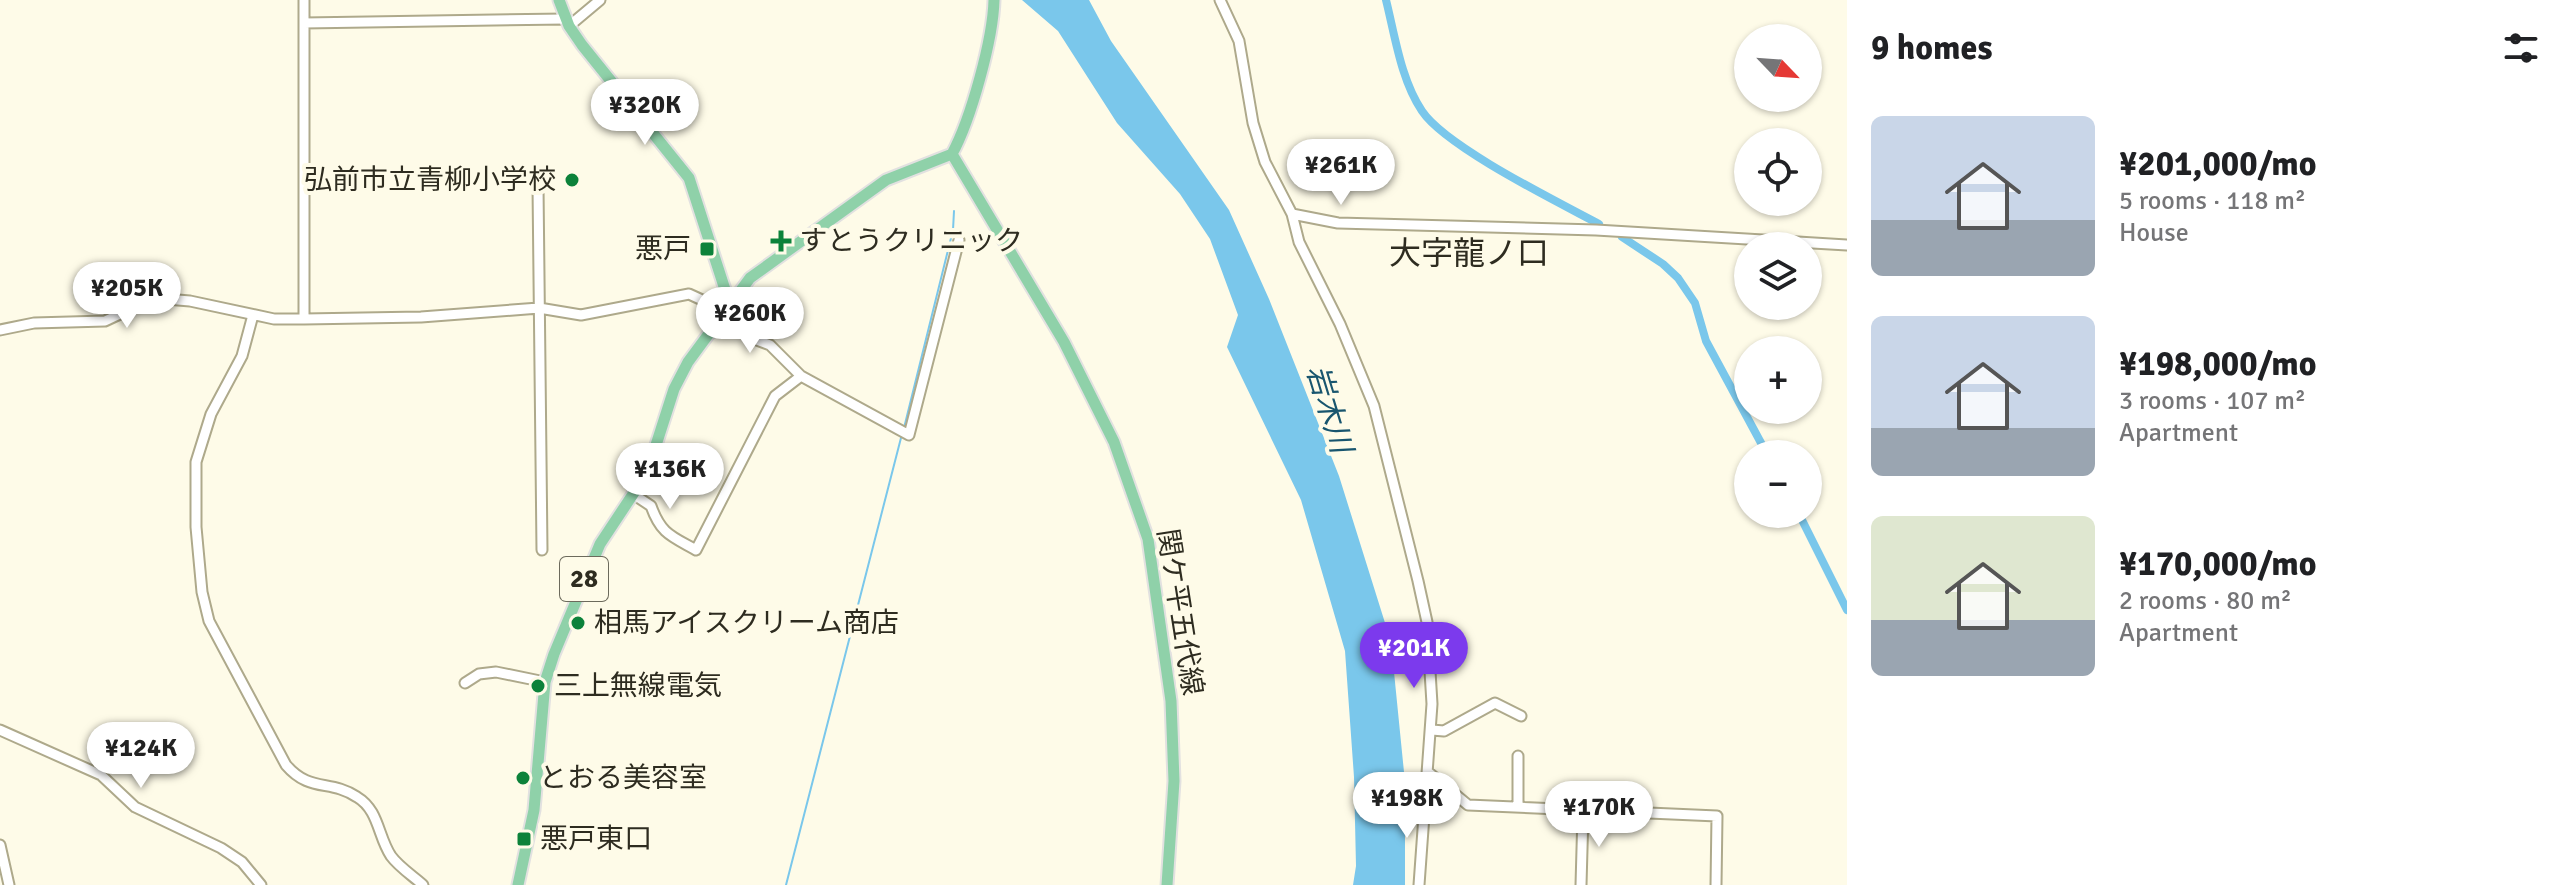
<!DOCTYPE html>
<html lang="en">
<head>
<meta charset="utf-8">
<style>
  body { margin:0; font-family:Signika,"Noto Sans JP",sans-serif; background:#f2f2f2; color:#202124; height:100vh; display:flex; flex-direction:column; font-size:30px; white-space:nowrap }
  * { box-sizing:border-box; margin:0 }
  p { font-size:26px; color:#757577 }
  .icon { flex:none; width:44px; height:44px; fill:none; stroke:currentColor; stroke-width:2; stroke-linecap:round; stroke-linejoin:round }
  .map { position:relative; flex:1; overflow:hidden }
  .sheet { display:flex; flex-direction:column; background:#fff; width:720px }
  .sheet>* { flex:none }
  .needle { width:52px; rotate:115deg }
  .fabs { position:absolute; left:1734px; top:24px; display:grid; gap:16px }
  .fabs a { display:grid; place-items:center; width:88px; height:88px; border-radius:50%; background:#fff; box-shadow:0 2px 6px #0004; font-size:40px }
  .price { position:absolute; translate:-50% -68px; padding:0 18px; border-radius:28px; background:#fff; color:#222; font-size:26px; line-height:52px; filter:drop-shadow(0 2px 4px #0008) }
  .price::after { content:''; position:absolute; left:50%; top:48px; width:24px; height:18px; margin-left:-12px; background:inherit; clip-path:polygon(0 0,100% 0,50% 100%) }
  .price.on { background:#7c3aed; color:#fff }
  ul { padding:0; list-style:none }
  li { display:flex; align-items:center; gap:24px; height:200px; padding:0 24px }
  li span { display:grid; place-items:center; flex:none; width:224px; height:160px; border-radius:12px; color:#555 }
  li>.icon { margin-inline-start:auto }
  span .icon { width:96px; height:96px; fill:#fffc; stroke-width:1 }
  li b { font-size:34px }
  h2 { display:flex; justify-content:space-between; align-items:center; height:96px; padding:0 24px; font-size:34px }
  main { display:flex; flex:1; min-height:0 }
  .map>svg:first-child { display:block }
  .water { fill:#7ac7eb }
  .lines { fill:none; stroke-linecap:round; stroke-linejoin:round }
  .stream { stroke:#7ac7eb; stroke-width:2 }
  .canal { stroke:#7ac7eb; stroke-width:8 }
  .minor-casing { stroke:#aea98b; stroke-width:13 }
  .major-casing { stroke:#e2e1e0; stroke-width:15 }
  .minor { stroke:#fff; stroke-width:9 }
  .major { stroke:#8fd1a9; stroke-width:11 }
  .poi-dot { fill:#0c823a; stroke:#fefbe8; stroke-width:3 }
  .labels { text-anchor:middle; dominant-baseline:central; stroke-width:8; stroke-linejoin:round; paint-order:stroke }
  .shield { fill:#fefbe8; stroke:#6c6a5c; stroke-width:2 }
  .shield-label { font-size:26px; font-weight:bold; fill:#2e2c20 }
  .poi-label { font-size:28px; fill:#2e2c20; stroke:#fefbe8; text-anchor:start }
  .street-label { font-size:28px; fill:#2e2c20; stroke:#fefbe8 }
  .water-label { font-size:30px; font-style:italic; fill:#18556e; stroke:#fefbe8 }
  .quarter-label { font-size:32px; fill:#2e2c20; stroke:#fefbe8 }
</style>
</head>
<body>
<main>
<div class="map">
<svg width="1847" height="885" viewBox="0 0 1847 885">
  <rect width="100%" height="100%" fill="#fefbe8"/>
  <path class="water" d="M1022,0h67l22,41 118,169 40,89 70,177 52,166 14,140v103h-52l3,-19 -2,-89 -9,-126 -44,-151 -74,-153 11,-32 -28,-76 -30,-45 -63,-71 -59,-92z"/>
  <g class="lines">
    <path class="stream" d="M904,428l49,-198 1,-19
      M786,885l116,-451"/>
    <path class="canal" d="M1386,0c9,36 15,80 36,111 24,36 136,91 177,113
      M1622,237l41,27 15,14 17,25 11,38 61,113
      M1799,514l48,96"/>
    <defs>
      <path id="minor" d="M304,0v319
        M1220,0l19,41 14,82 12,39 27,52 7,28 41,82 34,82 44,175 9,41 5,82 -13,181
        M304,23l261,-4
        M569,26l31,-26
        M538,186l4,364
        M1292,214l46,9 258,7 251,15
        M253,315l-11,41 -31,58 -15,48v65l6,65 7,29 77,144c24,28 44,14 71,32 22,13 21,40 34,59 8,11 22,20 32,29
        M0,330l34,-7 71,-2 49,-23 36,3 84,18h30l117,-2 118,-9 42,7 108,-21 35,16 30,29 16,6 31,31 108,59 50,-195
        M633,494l18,12c10,28 20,30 45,44l79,-154 26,-20
        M465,683l14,-9 17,-2 49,10
        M0,730l101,45 34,32 86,41 21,14 19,23
        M1432,730l12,1 51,-28 26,13
        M1428,772l40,33 249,11 -1,69
        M1518,806v-50
        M0,845l9,40
        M1581,885l2,-72"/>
      <path id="major" d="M559,0l10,26 13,19 107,133 40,124
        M952,154l112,188 50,100 34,97 23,162 3,80 -7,104
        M518,885l16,-75 11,-128 9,-28 46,-110 47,-71 27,-84 14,-27 62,-84 136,-98 66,-26c19,-35 41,-115 42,-154"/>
    </defs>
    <use href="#minor" class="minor-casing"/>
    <use href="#major" class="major-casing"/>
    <use href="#minor" class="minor"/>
    <use href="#major" class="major"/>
  </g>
  <g class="poi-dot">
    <circle cx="572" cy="180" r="8"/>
    <path d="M777 229h8v8h8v8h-8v8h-8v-8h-8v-8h8z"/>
    <rect x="699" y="241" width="16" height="16" rx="4"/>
    <circle cx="578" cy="623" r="8"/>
    <circle cx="538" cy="686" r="8"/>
    <circle cx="523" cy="778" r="8"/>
    <rect x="516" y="831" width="16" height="16" rx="4"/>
  </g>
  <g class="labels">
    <rect class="shield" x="560" y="557" width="48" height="44" rx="6"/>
    <g class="shield-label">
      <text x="584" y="579">28</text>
    </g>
    <g class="poi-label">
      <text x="556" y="180" text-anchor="end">弘前市立青柳小学校</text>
      <text x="799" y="241">すとうクリニック</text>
      <text x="691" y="249" text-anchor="end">悪戸</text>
      <text x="594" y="623">相馬アイスクリーム商店</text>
      <text x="554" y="686">三上無線電気</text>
      <text x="539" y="778">とおる美容室</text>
      <text x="540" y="839">悪戸東口</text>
    </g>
    <g class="street-label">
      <text transform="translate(1180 612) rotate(81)">関ケ平五代線</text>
    </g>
    <g class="water-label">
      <text transform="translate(1329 409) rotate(73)">岩木川</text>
    </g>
    <g class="quarter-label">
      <text x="1469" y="253">大字龍ノ口</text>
    </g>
  </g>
</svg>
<div class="fabs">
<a><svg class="needle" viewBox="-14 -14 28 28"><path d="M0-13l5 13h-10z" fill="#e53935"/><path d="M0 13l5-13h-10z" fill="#757577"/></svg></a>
<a><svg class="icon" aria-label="locate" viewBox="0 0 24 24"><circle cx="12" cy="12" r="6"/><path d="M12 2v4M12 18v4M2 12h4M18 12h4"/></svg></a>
<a><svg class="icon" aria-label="layers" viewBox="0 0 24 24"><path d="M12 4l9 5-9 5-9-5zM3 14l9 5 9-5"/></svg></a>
<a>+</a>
<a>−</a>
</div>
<b class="price" style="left:645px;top:147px">¥320K</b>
<b class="price" style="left:1341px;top:207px">¥261K</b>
<b class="price" style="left:127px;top:330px">¥205K</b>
<b class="price" style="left:750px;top:355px">¥260K</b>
<b class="price" style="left:670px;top:511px">¥136K</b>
<b class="price on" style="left:1414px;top:690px">¥201K</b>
<b class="price" style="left:141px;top:790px">¥124K</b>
<b class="price" style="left:1407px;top:840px">¥198K</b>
<b class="price" style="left:1599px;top:849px">¥170K</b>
</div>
<section class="sheet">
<h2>9 homes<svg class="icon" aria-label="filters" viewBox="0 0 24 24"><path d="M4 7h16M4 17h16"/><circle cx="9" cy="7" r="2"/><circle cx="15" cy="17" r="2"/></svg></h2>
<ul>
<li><span style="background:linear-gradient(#c9d6e8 65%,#9aa5b1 0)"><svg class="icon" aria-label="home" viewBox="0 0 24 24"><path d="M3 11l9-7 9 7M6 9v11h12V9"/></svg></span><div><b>¥201,000/mo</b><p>5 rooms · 118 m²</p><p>House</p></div></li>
<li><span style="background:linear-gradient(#c9d6e8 70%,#9aa5b1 0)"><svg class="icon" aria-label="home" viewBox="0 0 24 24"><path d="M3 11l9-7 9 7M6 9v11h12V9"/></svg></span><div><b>¥198,000/mo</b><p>3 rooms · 107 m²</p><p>Apartment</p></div></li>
<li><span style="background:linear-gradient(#dfe7d0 65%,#9aa5b1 0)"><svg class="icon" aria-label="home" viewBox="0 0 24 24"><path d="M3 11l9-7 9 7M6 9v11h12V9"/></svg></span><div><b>¥170,000/mo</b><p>2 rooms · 80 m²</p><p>Apartment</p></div></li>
</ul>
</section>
</main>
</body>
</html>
